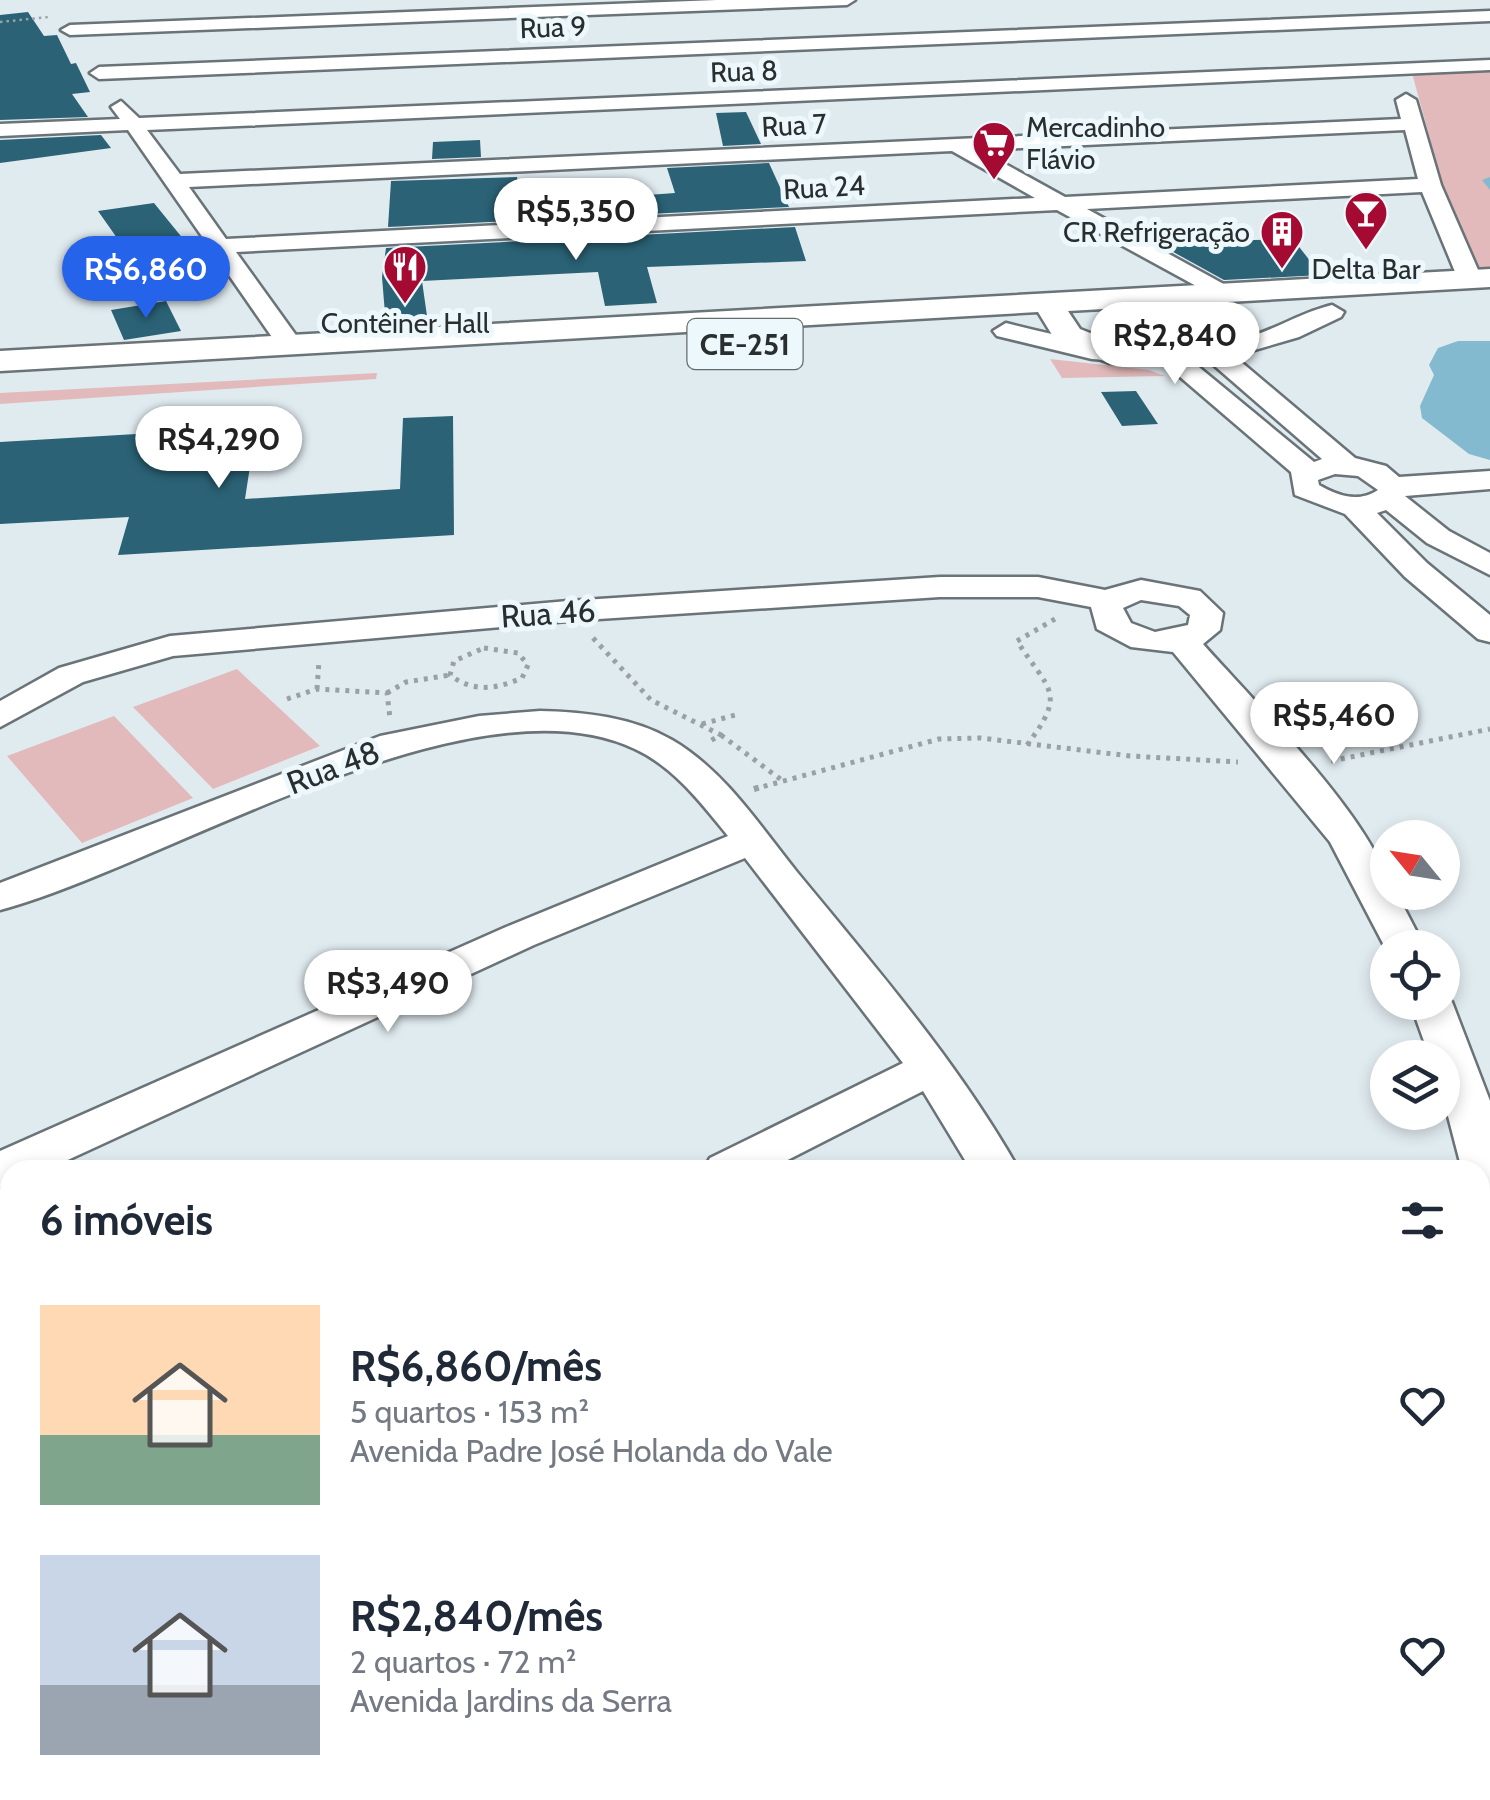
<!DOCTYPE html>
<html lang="pt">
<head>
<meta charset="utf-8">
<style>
  body { margin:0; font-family:Cabin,sans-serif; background:#f2f2f3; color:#1f2937; height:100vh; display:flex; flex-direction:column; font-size:38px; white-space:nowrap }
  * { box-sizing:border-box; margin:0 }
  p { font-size:32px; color:#747a83 }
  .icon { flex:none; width:55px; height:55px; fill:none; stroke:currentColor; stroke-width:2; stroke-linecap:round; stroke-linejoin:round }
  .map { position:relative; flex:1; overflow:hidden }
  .sheet { position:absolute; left:0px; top:1160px; width:1490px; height:640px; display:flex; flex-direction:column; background:#fff; border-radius:30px 30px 0 0; box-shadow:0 5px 15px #0003 }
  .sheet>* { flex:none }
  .needle { width:65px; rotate:300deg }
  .controls { position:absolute; left:1370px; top:820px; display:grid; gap:20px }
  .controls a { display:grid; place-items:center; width:90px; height:90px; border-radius:50%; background:#fff; box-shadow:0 5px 15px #0003; font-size:50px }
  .price { position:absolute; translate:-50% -85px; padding:0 22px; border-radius:35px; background:#fff; color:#222; font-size:32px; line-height:65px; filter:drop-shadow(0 2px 5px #0008) }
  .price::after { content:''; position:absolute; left:50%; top:60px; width:30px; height:22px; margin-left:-15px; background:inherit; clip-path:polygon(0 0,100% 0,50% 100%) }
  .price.on { background:#2563eb; color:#fff }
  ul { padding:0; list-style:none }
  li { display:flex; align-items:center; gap:30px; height:250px; padding:0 40px }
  li span { display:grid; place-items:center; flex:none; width:280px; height:200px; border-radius:0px; color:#555 }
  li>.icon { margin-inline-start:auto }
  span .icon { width:120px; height:120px; fill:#fffc; stroke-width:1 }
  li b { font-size:42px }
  h2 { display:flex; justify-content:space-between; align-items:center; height:120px; padding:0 40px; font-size:42px }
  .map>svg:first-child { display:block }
  .green { fill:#e2babb }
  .water { fill:#83bad0 }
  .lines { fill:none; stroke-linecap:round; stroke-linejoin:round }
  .stream { fill:#83bad0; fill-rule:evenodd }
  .building { fill:#2b6276 }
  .minor-casing { stroke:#697378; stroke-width:5 }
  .major-casing { stroke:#697378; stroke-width:5 }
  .path-far3 { stroke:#99a1a5; stroke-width:2.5; stroke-dasharray:2.5 4; stroke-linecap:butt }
  .path-far2 { stroke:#99a1a5; stroke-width:4; stroke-dasharray:2.5 5; stroke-linecap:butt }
  .path-far1 { stroke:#99a1a5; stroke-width:5; stroke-dasharray:4 6; stroke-linecap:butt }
  .path { stroke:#99a1a5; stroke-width:6; stroke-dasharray:5 8; stroke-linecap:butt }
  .minor { fill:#fff; fill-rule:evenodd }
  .major { fill:#fff; fill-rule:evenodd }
  .labels { text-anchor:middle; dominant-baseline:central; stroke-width:10; stroke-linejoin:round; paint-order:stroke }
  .far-street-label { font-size:28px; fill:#292e2f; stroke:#edf8fd }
  .far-poi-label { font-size:28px; fill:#292e2f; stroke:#edf8fd }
  .shield { fill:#edf8fd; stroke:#646b6d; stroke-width:2.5 }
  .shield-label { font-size:30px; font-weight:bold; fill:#292e2f }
  .street-label { font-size:32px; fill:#292e2f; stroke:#edf8fd }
</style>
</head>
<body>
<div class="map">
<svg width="1490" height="1800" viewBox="0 0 1490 1800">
  <rect width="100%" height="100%" fill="#e0ebf0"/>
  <path class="green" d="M1490,67v203l-18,-3 -9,-7 -51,-187z
    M1050,359l99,11 16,6 -103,2z
    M377,373l-1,6 -376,25v-11z
    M237,669l83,77 -107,43 -80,-82z
    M114,716l79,82 -111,45 -75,-87z"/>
  <path class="water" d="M1458,341h32v119l-21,-6 -47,-36 -2,-12 14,-31 -5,-10 9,-17z"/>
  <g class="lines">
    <path class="stream" d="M1490,177v13l-8,-10z"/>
  </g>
  <path class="building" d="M28,12l16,24 13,-1 14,29 5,-1 14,29 -18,2 16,23 -88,3v-105z
    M746,112l15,32 -38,2 -7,-33z
    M101,135l10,13 -111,15v-23z
    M480,140l1,17 -49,2 1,-17z
    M769,163l20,44 -401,20 3,-46 126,-4 4,25 58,-2 96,-7 -8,-25z
    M154,203l56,69 -7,1 11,18 -54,8 -62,-88z
    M795,227l11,34 -159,6 10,36 -52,3 -7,-34 -176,9 6,42 -42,3 -4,-49 4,-29z
    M1293,239l28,36 -97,5 -67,-37z
    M166,301l15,30 -57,9 -13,-30z
    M1136,391l22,33 -36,2 -21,-34z
    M453,416l1,119 -336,20 11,-38 -129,7v-82l256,-15 -11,72 155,-10 3,-71z"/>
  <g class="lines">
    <defs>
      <path id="minor" d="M717,0h138l-8,5 -777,30 -9,-5 9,-5z
        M1490,11v10l-1391,58 -9,-6 9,-6z
        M1490,60v10l-1343,60 33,44 1221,-55 -5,-19 10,-6 10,6 25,85 41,94 -12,7 -12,-7 -36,-87 -335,17 142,78 3,5 -3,5 -9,2 -163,-89 -821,42 67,93 -13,8 -9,-3 -153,-220 -128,6v-12l120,-5 -9,-12 10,-6 18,17zM1405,130l13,49 -353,18 -85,-47zM952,151l83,47 -809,41 -37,-52z
        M1332,305l12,7 -3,5 -42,20 -65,19 121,102 31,8 13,11 91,-6v18l-85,7 44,35 41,22v22l-63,-32 -41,-33 -9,3 50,50 63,52v27l-12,-3 -73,-62 -60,-63 -50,-19 -4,-23 -126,-108 -73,-5 -95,-23 -4,-5 13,-8c78,20 159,38 239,15 30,-8 57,-26 87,-33zM1209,361l113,98 -8,3 -120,-99zM1335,474l23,2 20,14c-20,13 -40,6 -59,-5l-1,-5z
        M940,577h98l67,13 36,-10 59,11 23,22 -3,17 -17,14c42,48 185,190 185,248h8l29,56h-37v5l-58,-111 -157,-190 -42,-5 -34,-18 -6,-22 -53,-10h-98l-372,24 -395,35 -90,26 -83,45v-26l59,-33 111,-32 398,-35zM1141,600l38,6 11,9 -2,10 -33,7 -24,-9 -8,-15z
        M540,711c44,1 93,6 132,29 52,30 88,86 125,132 79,96 160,189 222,298h-48l-48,-79 -155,79h-65l7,-12 193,-95 -158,-205 -211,87 -488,225h-36v15l-10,3v-37l506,-224 222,-91c-26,-32 -54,-69 -93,-87 -164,-78 -470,117 -635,161v-27l380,-147 99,-20z
        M1442,991l10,11 38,99v102l-10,-3v-30h-18l-20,-77v-35h-12l-20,-56h32z
        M10,1538v54l-10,4v-54z
        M504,1790h74l-5,10h-73z
        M1299,1790h65l4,10h-64z"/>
      <path id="major" d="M1490,269v18l-422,24 12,18 51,20 5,7 -5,7h-22l-52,-20 -19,-31 -1038,59v-20z"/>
    </defs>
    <use href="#minor" class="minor-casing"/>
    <use href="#major" class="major-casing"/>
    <path class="path-far3" d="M0,22l49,-5"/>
    <path class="path-far2" d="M123,269l71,-13"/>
    <path class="path-far1" d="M593,638l58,62 70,35 -13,7
      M484,648l34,5 10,12 -6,13c-26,11 -48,15 -72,-3l4,-14z
      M317,689l2,-28
      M387,693l19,-11 44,-7
      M287,699l30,-10 70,4 3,25
      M702,724l37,-10
      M721,735l62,46
      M1027,745c40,-53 23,-53 -10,-104l38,-22
      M1331,761l159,-32
      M754,789l185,-50 42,-1 149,18 108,6"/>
    <path class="path" d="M754,789l7,-2"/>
    <use href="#minor" class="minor"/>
    <use href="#major" class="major"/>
  </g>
  <defs>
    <symbol id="supermarket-pin" viewBox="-11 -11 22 30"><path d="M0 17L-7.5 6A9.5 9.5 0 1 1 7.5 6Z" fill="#a50a33" stroke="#edf8fd"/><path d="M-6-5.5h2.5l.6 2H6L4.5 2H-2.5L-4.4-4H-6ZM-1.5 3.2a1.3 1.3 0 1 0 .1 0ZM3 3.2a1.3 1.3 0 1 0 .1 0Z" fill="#fff"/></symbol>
    <symbol id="bar-pin" viewBox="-11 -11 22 30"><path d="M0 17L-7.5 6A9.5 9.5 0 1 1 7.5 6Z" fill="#a50a33" stroke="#edf8fd"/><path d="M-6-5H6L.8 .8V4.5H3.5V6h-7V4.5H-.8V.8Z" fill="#fff"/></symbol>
    <symbol id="building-pin" viewBox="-11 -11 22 30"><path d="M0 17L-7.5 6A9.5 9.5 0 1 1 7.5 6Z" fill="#a50a33" stroke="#edf8fd"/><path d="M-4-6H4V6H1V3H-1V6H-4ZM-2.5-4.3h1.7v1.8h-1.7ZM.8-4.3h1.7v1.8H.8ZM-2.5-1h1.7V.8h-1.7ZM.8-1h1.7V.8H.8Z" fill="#fff"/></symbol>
    <symbol id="restaurant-pin" viewBox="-11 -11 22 30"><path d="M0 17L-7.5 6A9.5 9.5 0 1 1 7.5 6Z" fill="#a50a33" stroke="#edf8fd"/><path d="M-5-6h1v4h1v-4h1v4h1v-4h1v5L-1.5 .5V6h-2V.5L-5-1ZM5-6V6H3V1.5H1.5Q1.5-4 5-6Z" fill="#fff"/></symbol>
  </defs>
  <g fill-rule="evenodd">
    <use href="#supermarket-pin" x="969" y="118" width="50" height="68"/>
    <use href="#bar-pin" x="1341" y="188" width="50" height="68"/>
    <use href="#building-pin" x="1257" y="207" width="50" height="68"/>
    <use href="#restaurant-pin" x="380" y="242" width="50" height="68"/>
  </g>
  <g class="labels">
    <g class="far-street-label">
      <text transform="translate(553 27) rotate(-2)">Rua 9</text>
      <text transform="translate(744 71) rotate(-2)">Rua 8</text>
      <text transform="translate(794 125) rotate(-3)">Rua 7</text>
      <text transform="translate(824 187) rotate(-3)">Rua 24</text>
    </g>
    <g class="far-poi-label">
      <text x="1026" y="127" text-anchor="start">Mercadinho<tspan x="1026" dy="32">Flávio</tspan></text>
      <text x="1250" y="232" text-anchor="end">CR Refrigeração</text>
      <text x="1366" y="269">Delta Bar</text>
      <text x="405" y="323">Contêiner Hall</text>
    </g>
    <rect class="shield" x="687.5" y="319" width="115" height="50" rx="8"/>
    <g class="shield-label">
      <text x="745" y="344">CE-251</text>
    </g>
    <g class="street-label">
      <text transform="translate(548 613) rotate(-4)">Rua 46</text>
      <text transform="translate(333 767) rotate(-21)">Rua 48</text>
    </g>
  </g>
</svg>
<div class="controls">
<a><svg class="needle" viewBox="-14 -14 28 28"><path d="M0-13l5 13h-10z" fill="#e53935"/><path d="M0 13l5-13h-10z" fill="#747a83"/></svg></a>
<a><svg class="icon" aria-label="locate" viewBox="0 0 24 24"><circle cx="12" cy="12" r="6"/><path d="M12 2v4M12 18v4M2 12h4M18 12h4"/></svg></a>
<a><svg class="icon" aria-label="layers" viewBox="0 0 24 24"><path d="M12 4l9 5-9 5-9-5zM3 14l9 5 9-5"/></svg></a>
</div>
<b class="price" style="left:576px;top:263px">R$5,350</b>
<b class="price on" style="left:146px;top:321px">R$6,860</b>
<b class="price" style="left:1175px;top:387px">R$2,840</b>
<b class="price" style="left:219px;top:491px">R$4,290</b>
<b class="price" style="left:1334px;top:767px">R$5,460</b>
<b class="price" style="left:388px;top:1035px">R$3,490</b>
<section class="sheet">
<h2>6 imóveis<svg class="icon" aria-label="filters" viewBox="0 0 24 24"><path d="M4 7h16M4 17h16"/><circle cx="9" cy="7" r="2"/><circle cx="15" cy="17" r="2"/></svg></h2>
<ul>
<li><span style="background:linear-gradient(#ffd9b3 65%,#7fa58c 0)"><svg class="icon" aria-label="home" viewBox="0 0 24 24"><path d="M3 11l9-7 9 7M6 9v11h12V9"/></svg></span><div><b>R$6,860/mês</b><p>5 quartos · 153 m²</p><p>Avenida Padre José Holanda do Vale</p></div><svg class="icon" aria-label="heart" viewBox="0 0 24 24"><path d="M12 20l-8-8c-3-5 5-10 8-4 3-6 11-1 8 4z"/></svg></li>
<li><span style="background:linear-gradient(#c9d6e8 65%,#9aa5b1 0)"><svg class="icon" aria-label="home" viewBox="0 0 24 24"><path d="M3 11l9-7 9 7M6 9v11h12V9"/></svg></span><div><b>R$2,840/mês</b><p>2 quartos · 72 m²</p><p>Avenida Jardins da Serra</p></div><svg class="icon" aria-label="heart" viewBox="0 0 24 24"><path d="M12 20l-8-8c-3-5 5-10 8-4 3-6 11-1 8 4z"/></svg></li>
</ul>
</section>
</div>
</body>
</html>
